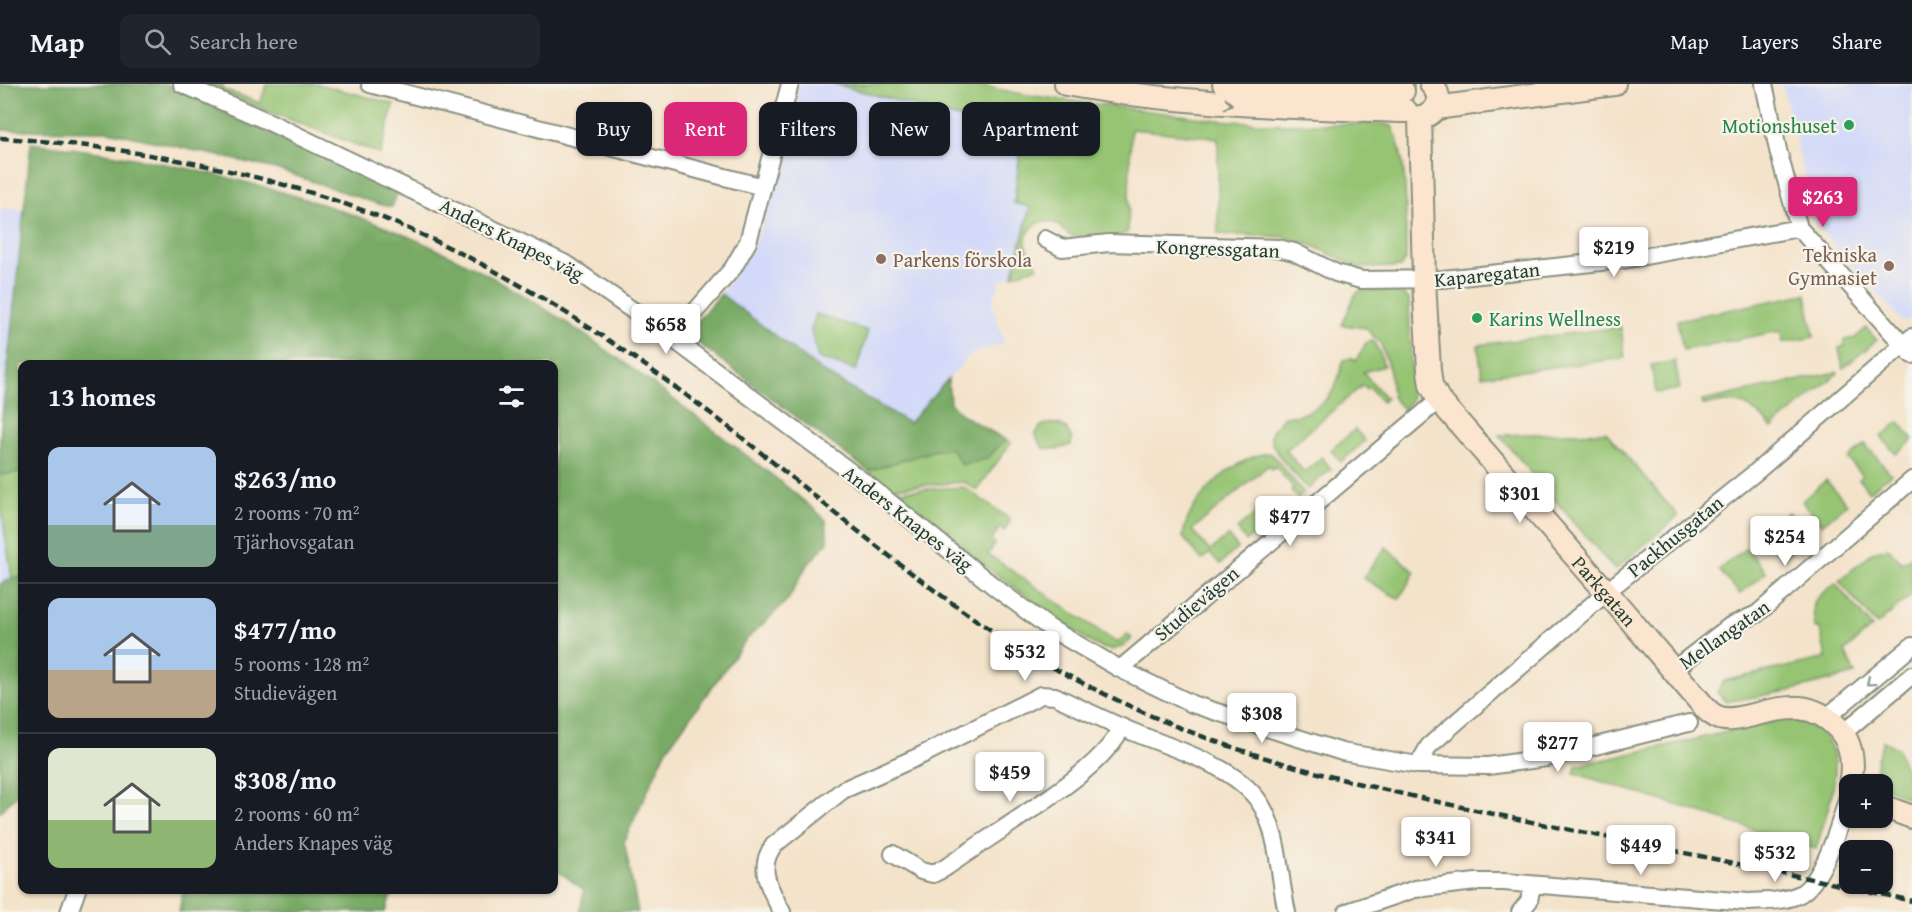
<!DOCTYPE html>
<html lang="en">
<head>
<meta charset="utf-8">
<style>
  body { margin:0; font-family:"Gentium Book Plus",serif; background:#20242c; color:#f1f3f6; height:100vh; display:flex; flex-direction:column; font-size:22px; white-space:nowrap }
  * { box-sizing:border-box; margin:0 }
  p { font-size:20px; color:#9ea1a6 }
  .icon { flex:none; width:33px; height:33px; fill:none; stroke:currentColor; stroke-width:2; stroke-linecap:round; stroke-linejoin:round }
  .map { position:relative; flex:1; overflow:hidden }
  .drawer { position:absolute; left:18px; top:276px; width:540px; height:534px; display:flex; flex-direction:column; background:#171b24; border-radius:12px; box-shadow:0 2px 4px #0004 }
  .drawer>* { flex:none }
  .top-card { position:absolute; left:576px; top:18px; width:570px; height:54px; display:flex; gap:12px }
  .buttons { position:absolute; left:1839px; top:690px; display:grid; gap:12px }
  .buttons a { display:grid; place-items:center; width:54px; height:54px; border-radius:12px; background:#171b24; box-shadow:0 2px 4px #0004; font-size:30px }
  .price { position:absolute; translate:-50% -51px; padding:0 14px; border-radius:6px; background:#fff; color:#222; font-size:20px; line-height:39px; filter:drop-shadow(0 2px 3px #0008) }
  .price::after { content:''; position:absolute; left:50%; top:36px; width:18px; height:14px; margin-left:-9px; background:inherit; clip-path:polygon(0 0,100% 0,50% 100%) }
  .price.active { background:#db2777; color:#fff }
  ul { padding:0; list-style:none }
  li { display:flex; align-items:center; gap:18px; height:150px; padding:0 30px }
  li+li { border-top:2px solid #363941 }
  li span { display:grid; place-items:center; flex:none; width:168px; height:120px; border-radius:12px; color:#555 }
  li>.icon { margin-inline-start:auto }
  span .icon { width:72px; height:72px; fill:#fffc; stroke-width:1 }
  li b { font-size:26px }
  h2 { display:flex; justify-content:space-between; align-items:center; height:72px; padding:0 30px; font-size:26px }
  .pill { padding:0 21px; border-radius:12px; background:#171b24; box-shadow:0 2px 4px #0004; font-size:21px; line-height:54px }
  .pill.active { background:#db2777; color:#fff }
  header { display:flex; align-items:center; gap:36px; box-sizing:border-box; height:84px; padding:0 30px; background:#171b24; border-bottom:2px solid #363941 }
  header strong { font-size:28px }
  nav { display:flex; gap:33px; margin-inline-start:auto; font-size:21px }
  .search { width:420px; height:54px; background:#20242c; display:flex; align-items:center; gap:15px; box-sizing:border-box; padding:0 21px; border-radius:12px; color:#9ea1a6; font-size:22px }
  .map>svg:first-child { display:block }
  .built { fill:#d2d9f9 }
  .green { fill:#96c473; stroke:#5a8054; stroke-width:1.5 }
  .forest { fill:#78aa65; stroke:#4c744c; stroke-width:1.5 }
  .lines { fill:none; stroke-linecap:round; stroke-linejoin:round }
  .street-casing { stroke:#8a9080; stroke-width:20 }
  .secondary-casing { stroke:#8a9080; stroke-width:26 }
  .street { stroke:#fff; stroke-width:16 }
  .secondary { stroke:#fbe5cf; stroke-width:22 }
  .rail { stroke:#1f3d34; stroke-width:4.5; stroke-dasharray:9 4.5; stroke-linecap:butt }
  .oneway { stroke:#8d9182 }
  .oneway2 { stroke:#8f9e9a }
  .leisure-dot { fill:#2e9e5b; stroke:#f7f3e8; stroke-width:2 }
  .education-dot { fill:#8d6e63; stroke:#f7f3e8; stroke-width:2 }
  .labels { text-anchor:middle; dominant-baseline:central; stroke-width:4.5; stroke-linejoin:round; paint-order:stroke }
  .leisure-label { font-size:20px; fill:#27864d; stroke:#f7f3e8; text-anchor:end }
  .street-label { font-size:20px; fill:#1f3d34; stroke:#f7f3e8 }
  .education-label { font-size:20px; fill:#785e54; stroke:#f7f3e8; text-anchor:end }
</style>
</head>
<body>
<header>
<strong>Map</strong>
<div class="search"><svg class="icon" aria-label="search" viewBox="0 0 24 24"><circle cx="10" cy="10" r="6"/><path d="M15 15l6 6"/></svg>Search here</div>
<nav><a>Map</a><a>Layers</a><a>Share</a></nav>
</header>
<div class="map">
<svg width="1912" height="828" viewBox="0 0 1912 828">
  <rect width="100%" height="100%" fill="#f7f3e8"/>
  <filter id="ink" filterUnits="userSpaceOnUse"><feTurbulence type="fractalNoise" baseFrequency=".0167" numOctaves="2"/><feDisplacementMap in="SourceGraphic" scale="12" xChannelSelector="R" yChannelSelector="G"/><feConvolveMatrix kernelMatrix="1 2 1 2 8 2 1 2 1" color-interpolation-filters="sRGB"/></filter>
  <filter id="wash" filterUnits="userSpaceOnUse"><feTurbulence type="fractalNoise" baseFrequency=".008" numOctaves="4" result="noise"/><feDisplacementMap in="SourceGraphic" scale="24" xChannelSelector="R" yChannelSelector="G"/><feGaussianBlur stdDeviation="1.35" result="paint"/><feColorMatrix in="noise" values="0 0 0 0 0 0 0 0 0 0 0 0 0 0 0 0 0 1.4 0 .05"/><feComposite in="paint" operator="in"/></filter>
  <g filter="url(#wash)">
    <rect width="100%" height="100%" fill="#f4e3cb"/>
    <path class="built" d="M799,0h36l187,51 -8,67 16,5 -17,68 -15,6 1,5 -7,16 12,41 -33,11 -62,69 -86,-51 -102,-78 32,-46 10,-25z
      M1782,0h130v232l-8,7 -88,-98z
      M0,124l24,2 -24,228z
      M22,388v106l-22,7v-110z"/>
    <path class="green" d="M207,0h16l-1,5 38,14 7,-19h51l76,20 -14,50 -170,-65z
      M835,0h139l52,11 192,25 56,4h111l7,2c18,38 13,93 14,134l-6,7 -40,1 -49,-23 -27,-8 -66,-3v-96l-87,-9 -3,103c-10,7 -48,9 -59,3 -6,-4 -10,-12 -18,-13 -7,-2 -13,0 -18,5 -14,14 -4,26 5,40l-25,8 17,-68 -16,-4 8,-68z
      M1360,207h38l11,8 3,94 -1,8 -8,8 -11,-12 -2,-25 -9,-28 -15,-16 -24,-3 13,-30z
      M1806,210l8,43 -31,6 -3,-12 -97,19 -6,-30z
      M816,230l52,17 -12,39 -38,-12 -7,-28z
      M1621,243l4,31 -143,18 -4,-31z
      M1866,244l11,12 -34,28 -4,-20 6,-2 -1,-6 11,-2z
      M1373,257l7,12 4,13 -21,6 23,26 -4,4 -13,-15 -3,2 -3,-4 -77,65 18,22 18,-15 9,12 -23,20c-9,-11 -40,-40 -37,-54 1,-7 9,-14 13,-19 19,2 43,-12 51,-29 4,-9 6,-19 9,-27l7,-2 5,3 10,-18z
      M1675,277l5,28 -24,4 -5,-28z
      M1837,288l1,1 -66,55c-24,-28 -34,-28 -69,-23l-1,-4z
      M1899,338l13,16v3l-16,13 -15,-17z
      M1047,340c14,-2 20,3 25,15l-1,6 -13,4 -15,-1 -8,-13 6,-9z
      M1355,345l10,12 -24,21 -10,-12z
      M1606,348l72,84 -63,54 -116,-135z
      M1006,356l5,3 -34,47 -13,-8 -73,6 -23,-17 68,-21 16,-1 34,10z
      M1865,360l26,30 -22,18 -10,-13 3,-4 -14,-16z
      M1267,369l5,1 32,39 -6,5 -7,-8 2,-3 -18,-21 -3,3 -3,-4 -77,65 18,21 18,-15 10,12 -18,16 -10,-11 -8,7 -19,-23c3,-36 49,-78 84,-84z
      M22,388v105l-10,1 -12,-77v-26z
      M1826,396l21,24 -25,21 -20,-24z
      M964,403l47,33 -7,11 -4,-3 -9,12 4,4 -7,10 129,89 10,-9 4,3v3c-15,12 -21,12 -38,4l-103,-74 -94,-79z
      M1262,424l9,12 -25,21 -9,-12z
      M1788,428l21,24 -26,23 -21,-25z
      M1386,463l29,25 -16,27 -36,-21z
      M1746,464l20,24 -26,22 -21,-24z
      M1888,464l14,15 10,-8v40l-35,30 -38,-44 34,-29z
      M1835,499l37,44 -27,24 10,23 -62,16 -67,12 -9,-10 7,-11 102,-23 -6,-30h-5c-4,-29 -3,-26 20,-45z
      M1785,635c78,10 45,80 31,130l-242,-76 2,-7z
      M1883,657l14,7 14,36 -4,14 -27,-14c-8,-18 -3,-25 3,-43z"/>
    <path class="forest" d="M0,0h166l232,108 -6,15 -11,-2 -105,-36 -168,-38 -108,-1z
      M31,59c138,16 289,50 414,110 94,45 175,105 257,168 42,33 85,64 124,99l2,22 -22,25 -18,33 -42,40 -79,109 -43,92 14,71h-58l4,-22 -30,-22v-504h-532v108l-22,3v-37z
      M721,210l102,78 86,51 39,-44 2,24 12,12 44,25 -20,19 -24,6 -10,-16 -16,1 -68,21 -182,-137z
      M22,493v217l-4,-1 -18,19v-228l12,-6z
      M183,806h210l-8,22h-206z"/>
  </g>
  <g filter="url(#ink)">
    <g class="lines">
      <defs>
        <path id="street" d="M182,0l85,37 301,144 104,73 200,150 124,100 55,41 69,40 72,35 150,48 76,13 70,1 58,-8 143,-35
          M370,0l393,103
          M1764,0l14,66 21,78 113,127
          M1045,155l17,9 47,-5 169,5 16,4 42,21 25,7 82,-1 186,-20 170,-31
          M672,254l61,-70 15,-26 42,-158
          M1120,585l319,-269
          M1673,586l57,-44 27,-12 155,-134
          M1827,633l85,-71
          M1843,649l69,-58
          M1418,681l11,-19 32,-28 155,-134 140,-112 156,-135
          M893,770l28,17 12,3 12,-6c26,-18 52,-35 77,-52 32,-22 83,-54 100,-89
          M69,828l8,-22
          M782,828c-12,-23 -26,-44 -8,-67l69,-55 79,-35 119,-60 14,1c27,13 55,27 83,38 41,17 105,34 126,76 16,31 15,69 23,102
          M1347,828l68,-23 61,-7h28l244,20c17,-1 34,0 50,-7 26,-12 43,-75 51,-102
          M1520,828l9,-11 3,-16"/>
        <g id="secondary">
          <path d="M1066,0c113,21 226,23 340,27"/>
          <path d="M1224,0l179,7"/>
          <path d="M1436,24l178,-24"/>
          <path d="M1426,32c14,-7 16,-21 5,-32"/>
          <path id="s1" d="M1420,33l4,163 5,90 2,15 8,15 183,210 84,99c3,3 7,6 11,8 9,4 18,2 27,0 37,-8 64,-20 94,11 15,16 16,36 12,56"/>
          <path d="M1882,722l30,11"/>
        </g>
      </defs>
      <use href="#street" class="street-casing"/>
      <use href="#secondary" class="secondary-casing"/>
      <use href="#street" class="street"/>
      <use href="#secondary" class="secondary"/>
      <path class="rail" d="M0,54c134,8 286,37 409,91 110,48 210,115 305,187 94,72 184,153 283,218 44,29 92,53 139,75 113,52 233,78 353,104 141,30 283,56 423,88"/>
    </g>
    <defs><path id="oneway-chevron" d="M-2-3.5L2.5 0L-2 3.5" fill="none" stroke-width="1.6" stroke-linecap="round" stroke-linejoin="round" transform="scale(1.5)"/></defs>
    <use class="oneway" href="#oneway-chevron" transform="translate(1228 20) rotate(5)"/>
    <use class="oneway2" href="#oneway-chevron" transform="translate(1870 598) rotate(140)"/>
  </g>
  <g class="leisure-dot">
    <circle cx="1849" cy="41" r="6"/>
    <circle cx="1477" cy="234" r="6"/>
  </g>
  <g class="education-dot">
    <circle cx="881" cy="175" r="6"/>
    <circle cx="1889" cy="182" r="6"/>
  </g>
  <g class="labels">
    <g class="leisure-label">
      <text x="1837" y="41">Motionshuset</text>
      <text x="1489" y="234" text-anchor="start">Karins Wellness</text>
    </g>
    <g class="street-label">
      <text transform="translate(512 155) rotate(27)">Anders Knapes väg</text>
      <text transform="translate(1218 164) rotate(2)">Kongressgatan</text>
      <text transform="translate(1487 190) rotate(-6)">Kaparegatan</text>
      <text transform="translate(908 434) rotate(38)">Anders Knapes väg</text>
      <text transform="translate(1675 452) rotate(-39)">Packhusgatan</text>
      <text stroke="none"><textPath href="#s1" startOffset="538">Parkgatan</textPath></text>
      <text transform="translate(1196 519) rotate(-40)">Studievägen</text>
      <text transform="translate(1724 550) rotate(-35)">Mellangatan</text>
    </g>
    <g class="education-label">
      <text x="1877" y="170">Tekniska<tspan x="1877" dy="23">Gymnasiet</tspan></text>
      <text x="893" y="175" text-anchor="start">Parkens förskola</text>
    </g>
  </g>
</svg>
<div class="buttons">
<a>+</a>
<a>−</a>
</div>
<b class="price active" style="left:1823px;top:144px">$263</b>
<b class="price" style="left:1614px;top:194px">$219</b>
<b class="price" style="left:666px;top:271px">$658</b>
<b class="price" style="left:1520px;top:440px">$301</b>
<b class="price" style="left:1290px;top:463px">$477</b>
<b class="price" style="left:1785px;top:483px">$254</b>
<b class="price" style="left:1025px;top:598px">$532</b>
<b class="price" style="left:1262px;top:660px">$308</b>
<b class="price" style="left:1558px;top:689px">$277</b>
<b class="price" style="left:1010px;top:719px">$459</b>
<b class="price" style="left:1436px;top:784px">$341</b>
<b class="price" style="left:1641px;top:792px">$449</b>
<b class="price" style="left:1775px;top:799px">$532</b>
<div class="top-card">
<a class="pill">Buy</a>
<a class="pill active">Rent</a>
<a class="pill">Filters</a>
<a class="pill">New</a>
<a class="pill">Apartment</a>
</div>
<section class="drawer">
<h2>13 homes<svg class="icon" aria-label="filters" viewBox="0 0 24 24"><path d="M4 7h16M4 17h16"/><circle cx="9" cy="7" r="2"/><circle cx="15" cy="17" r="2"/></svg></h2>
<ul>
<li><span style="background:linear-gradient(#a9c7e8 65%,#7fa58c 0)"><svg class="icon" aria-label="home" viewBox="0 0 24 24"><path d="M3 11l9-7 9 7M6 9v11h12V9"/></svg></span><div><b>$263/mo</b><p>2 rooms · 70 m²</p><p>Tjärhovsgatan</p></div></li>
<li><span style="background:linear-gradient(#a9c7e8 60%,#b9a48a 0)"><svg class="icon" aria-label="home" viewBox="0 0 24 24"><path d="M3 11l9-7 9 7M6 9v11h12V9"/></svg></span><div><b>$477/mo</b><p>5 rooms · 128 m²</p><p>Studievägen</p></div></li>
<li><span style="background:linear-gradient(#dfe7d0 60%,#8fb573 0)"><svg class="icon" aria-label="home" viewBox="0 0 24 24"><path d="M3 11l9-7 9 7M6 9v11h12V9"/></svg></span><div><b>$308/mo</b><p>2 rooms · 60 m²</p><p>Anders Knapes väg</p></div></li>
</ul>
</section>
</div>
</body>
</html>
